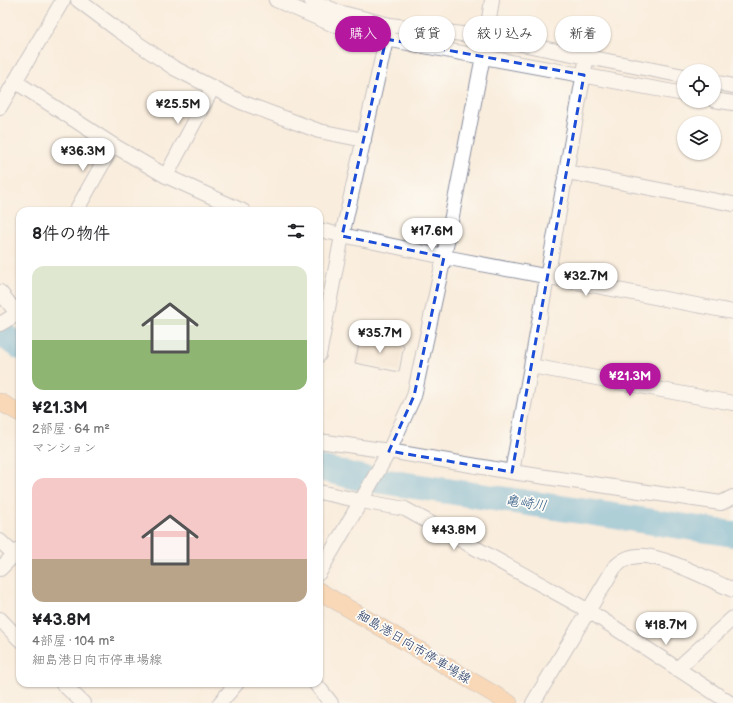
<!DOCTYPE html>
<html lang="ja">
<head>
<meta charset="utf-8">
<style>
  body { margin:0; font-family:"Balsamiq Sans","Klee One",sans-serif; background:#f2f2f2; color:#202124; height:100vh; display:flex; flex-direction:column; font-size:15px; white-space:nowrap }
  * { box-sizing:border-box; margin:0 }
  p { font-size:13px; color:#757577 }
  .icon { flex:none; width:22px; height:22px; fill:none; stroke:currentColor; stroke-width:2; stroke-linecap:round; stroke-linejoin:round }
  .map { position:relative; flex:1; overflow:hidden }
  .side { position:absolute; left:16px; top:207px; width:307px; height:480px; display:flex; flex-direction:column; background:#fff; border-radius:12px; box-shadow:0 1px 3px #0004 }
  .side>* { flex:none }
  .banner { position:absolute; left:335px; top:16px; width:338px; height:36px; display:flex; gap:8px }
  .fabs { position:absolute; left:677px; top:64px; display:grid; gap:8px }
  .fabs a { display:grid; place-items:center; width:44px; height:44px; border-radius:50%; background:#fff; box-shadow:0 1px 3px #0004; font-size:20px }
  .price { position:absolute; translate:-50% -34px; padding:0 9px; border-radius:14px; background:#fff; color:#222; font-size:13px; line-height:26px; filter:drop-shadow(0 1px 2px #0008) }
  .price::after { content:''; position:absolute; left:50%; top:24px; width:12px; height:9px; margin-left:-6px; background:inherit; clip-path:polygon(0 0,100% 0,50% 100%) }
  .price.on { background:#b5179e; color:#fff }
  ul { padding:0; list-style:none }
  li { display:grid; align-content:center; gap:8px; height:212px; padding:0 16px }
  li span { display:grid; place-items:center; height:124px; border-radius:12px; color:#555 }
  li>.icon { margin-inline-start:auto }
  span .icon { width:72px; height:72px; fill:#fffc; stroke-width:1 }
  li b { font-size:17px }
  h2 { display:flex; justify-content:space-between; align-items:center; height:48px; padding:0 16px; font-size:17px }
  .chip { padding:0 14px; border-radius:18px; background:#fff; box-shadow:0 1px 3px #0004; font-size:14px; line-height:36px }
  .chip.on { background:#b5179e; color:#fff }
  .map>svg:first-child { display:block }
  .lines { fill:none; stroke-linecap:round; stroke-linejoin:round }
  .river { stroke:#56aad1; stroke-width:26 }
  .building { fill:#dfbc97 }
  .minor-casing { stroke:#8a8e9e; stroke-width:16 }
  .major-casing { stroke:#8a8e9e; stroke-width:18 }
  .minor { stroke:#fff; stroke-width:14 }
  .major { stroke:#f7be88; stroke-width:17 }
  .marked { fill:none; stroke:#1d4ed8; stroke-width:3; stroke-dasharray:8 5; stroke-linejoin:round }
  .labels { text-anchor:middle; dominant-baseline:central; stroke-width:3.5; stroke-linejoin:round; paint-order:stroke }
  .street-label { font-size:13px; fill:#1b2f5e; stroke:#fdfcf7 }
  .water-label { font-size:14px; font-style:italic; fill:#305a86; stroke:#fdfcf7 }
</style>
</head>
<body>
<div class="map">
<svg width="733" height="703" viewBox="0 0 733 703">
  <rect width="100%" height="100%" fill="#fdfcf7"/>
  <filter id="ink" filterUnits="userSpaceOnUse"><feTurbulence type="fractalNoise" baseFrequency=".025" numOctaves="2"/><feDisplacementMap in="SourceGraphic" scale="8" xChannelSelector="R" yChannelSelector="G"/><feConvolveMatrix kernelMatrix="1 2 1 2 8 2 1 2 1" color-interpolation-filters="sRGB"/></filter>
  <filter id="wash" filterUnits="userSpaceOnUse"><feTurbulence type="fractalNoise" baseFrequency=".012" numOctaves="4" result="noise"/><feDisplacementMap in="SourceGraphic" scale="16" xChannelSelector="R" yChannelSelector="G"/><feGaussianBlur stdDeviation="0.9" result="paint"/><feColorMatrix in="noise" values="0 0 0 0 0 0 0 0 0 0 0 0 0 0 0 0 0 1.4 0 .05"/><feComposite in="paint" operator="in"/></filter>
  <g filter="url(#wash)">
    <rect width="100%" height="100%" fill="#f9eddd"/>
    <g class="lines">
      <path class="river" d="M0,332l3,3 17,12
        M319,468l42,10 372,56"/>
    </g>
    <g id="blocks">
      <path class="building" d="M361,336l43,9 -5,27 -44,-9z"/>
    </g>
  </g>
  <g filter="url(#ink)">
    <use href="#blocks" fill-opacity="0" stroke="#8a8e9e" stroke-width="1"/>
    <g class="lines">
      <defs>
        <path id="minor" d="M78,0l40,30 56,38 67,34 78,29 45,9
          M276,0l58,25 52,14 298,55
          M311,0l27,12 52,13 96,12 198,39
          M16,82l97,63 53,31 77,35
          M714,82l19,4
          M714,100l19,3
          M0,107l63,-107
          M567,172l166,32
          M166,176l47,-89
          M76,211l37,-66
          M319,230l125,27 289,55
          M0,292l20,25
          M0,324l17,-10 3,-6
          M319,355l23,-119 46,-205
          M531,366l202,37
          M319,441l70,10 123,21 209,31 12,-6
          M512,472l75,-416
          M319,492l42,9 44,8 184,102 141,92
          M0,541l15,14
          M0,569l20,-20
          M319,573l42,-72 28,-50 25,-55 30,-139 39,-201 9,-56
          M0,619l20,21
          M677,669l56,-51
          M62,683l21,20
          M315,683l16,20
          M220,703l17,-20
          M533,703l81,-135c7,-7 13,-11 24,-12 21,-3 74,25 95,34"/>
        <path id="major" d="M0,402l20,11
          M319,591l190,112"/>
      </defs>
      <use href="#minor" class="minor-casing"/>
      <use href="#major" class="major-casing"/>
      <use href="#minor" class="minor"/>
      <use href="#major" class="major"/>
    </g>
  </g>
  <path d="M0 0H733V703H0ZM386,39l198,36 -72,397 -123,-21 25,-55 30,-139 -102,-21z" fill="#f9eddd" fill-opacity=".55" fill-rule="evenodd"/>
  <path class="marked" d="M386,39l198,36 -72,397 -123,-21 25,-55 30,-139 -102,-21z"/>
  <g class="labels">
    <g class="street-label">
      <text transform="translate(414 647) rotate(31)">細島港日向市停車場線</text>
    </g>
    <g class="water-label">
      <text transform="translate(526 503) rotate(8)">亀崎川</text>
    </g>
  </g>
</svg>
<div class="fabs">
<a><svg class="icon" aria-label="locate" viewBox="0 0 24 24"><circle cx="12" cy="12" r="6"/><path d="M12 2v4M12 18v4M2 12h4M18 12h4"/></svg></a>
<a><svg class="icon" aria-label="layers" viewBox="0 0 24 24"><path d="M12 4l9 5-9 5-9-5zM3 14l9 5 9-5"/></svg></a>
</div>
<b class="price" style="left:178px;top:125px">¥25.5M</b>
<b class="price" style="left:83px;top:172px">¥36.3M</b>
<b class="price" style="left:432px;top:252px">¥17.6M</b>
<b class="price" style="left:586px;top:297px">¥32.7M</b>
<b class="price" style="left:380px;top:354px">¥35.7M</b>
<b class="price on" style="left:630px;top:397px">¥21.3M</b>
<b class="price" style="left:454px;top:551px">¥43.8M</b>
<b class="price" style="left:666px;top:646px">¥18.7M</b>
<div class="banner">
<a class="chip on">購入</a>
<a class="chip">賃貸</a>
<a class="chip">絞り込み</a>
<a class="chip">新着</a>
</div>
<section class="side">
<h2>8件の物件<svg class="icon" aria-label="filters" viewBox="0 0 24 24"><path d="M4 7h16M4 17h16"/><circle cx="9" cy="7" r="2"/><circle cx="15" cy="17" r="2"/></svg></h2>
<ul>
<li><span style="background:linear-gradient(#dfe7d0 60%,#8fb573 0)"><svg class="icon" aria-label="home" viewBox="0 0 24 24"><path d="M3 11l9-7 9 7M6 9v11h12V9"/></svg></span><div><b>¥21.3M</b><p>2部屋 · 64 m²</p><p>マンション</p></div></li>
<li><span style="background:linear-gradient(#f6c9c9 65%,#b9a48a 0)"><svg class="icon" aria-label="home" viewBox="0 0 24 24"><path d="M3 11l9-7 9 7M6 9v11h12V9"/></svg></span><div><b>¥43.8M</b><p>4部屋 · 104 m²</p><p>細島港日向市停車場線</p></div></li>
</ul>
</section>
</div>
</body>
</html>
